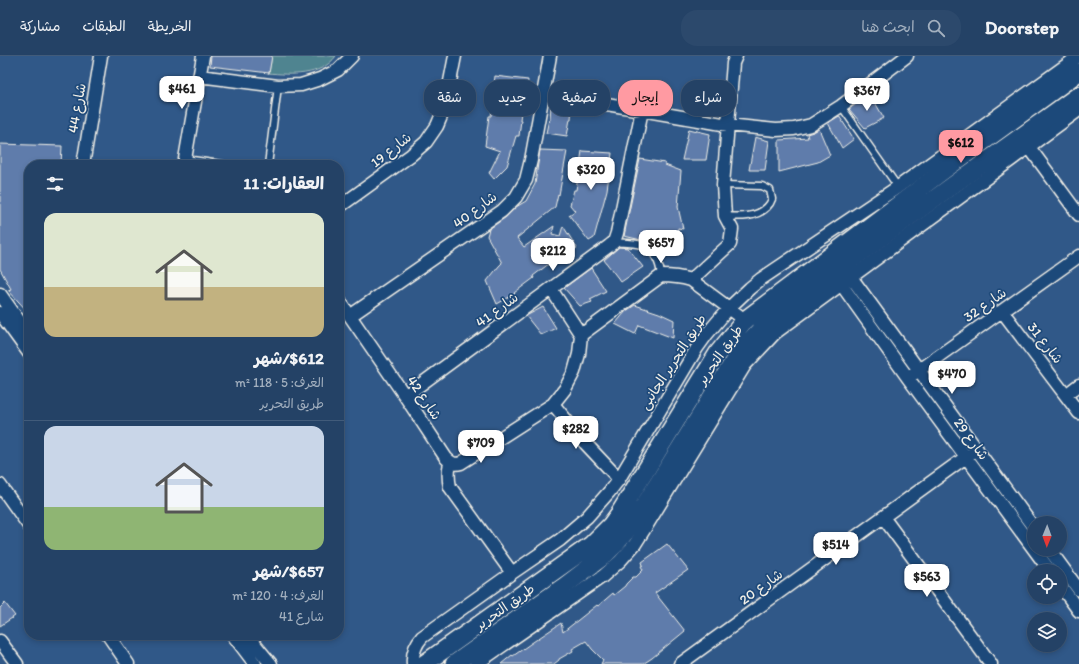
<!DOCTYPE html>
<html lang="ar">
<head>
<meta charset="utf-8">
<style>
  body { margin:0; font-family:Itim,"Playpen Sans Arabic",sans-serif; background:#2c496c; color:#f1f3f6; direction:rtl; height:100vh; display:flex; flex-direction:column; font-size:15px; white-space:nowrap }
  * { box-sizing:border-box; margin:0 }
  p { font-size:13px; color:#a3b0bf }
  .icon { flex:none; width:22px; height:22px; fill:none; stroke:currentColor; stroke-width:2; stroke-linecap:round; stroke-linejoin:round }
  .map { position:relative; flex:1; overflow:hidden; direction:ltr }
  .panel { position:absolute; left:24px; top:104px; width:320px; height:480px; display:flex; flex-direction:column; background:#244266; border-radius:16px; box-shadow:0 2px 6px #0003,0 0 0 1px #415b7a; direction:rtl }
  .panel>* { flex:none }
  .hud { position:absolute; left:356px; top:24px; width:380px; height:36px; direction:rtl; display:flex; gap:8px }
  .needle { width:26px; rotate:181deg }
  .buttons { position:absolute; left:1027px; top:460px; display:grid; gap:8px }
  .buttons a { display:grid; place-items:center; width:40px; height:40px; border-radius:50%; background:#244266; box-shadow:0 2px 6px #0003,0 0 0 1px #415b7a; font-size:20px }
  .price { position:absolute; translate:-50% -34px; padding:0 9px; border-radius:8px; background:#fff; color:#222; font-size:13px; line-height:26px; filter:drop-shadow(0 1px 2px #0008) }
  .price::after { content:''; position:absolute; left:50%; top:24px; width:12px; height:9px; margin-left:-6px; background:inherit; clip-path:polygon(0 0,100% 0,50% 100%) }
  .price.active { background:#ff9aa2; color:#111 }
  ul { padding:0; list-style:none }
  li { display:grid; align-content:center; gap:8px; height:212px; padding:0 20px }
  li+li { border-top:1px solid #415b7a }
  li span { display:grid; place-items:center; height:124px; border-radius:12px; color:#555 }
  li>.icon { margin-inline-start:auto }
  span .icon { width:72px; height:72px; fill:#fffc; stroke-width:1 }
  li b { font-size:17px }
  h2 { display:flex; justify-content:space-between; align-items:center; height:48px; padding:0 20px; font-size:17px }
  .chip { padding:0 14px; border-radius:16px; background:#244266; box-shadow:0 2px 6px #0003,0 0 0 1px #415b7a; font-size:14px; line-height:36px }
  .chip.active { background:#ff9aa2; color:#111 }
  header { display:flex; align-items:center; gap:24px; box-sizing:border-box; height:56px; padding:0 20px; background:#244266; border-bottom:1px solid #415b7a }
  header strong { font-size:19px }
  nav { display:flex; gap:22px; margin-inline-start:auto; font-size:14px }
  .search { width:280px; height:36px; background:#2c496c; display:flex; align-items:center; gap:10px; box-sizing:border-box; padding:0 14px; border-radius:16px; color:#a3b0bf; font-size:15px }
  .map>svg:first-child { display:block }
  .green { fill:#508490; stroke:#a2babc }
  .building { fill:#5f7cab; stroke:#f4f1e8 }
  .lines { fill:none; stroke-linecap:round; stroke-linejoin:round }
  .lane-casing { stroke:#f4f1e8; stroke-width:9 }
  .street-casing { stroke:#f4f1e8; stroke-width:15 }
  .secondary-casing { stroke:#f4f1e8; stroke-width:20 }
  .lane { stroke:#1f4a7a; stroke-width:6 }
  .street { stroke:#1f4a7a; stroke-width:12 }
  .secondary { stroke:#1f4a7a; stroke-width:17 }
  .labels { text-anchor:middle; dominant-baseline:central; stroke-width:3.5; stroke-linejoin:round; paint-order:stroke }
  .street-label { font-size:14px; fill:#f4f1e8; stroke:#1f4a7a }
</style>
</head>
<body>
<header>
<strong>Doorstep</strong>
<div class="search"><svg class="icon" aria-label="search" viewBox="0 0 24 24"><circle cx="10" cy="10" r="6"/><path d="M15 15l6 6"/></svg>ابحث هنا</div>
<nav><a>الخريطة</a><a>الطبقات</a><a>مشاركة</a></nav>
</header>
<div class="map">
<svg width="1079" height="608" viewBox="0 0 1079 608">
  <rect width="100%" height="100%" fill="#305888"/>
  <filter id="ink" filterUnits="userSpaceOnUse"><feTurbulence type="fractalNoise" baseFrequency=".025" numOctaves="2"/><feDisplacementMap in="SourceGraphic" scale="8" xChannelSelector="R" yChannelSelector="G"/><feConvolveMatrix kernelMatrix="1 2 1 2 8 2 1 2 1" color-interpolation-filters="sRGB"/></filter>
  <g filter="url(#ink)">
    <path class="green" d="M272,0h64c-15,21 -46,19 -68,17h1z"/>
    <path class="building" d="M211,0h61l-3,17 -59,-7z
      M495,20l33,4 -2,16h-3l-3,24h1l-2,16h-3l-9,30 -13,13 -5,-6 11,-22 -15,-5 4,-30h2l3,-23 -1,-1z
      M870,38l14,24 -19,10 -16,-19z
      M551,49l21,2 -1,12h-1l-3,17 -21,-3 3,-14h1z
      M839,60l15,23 -12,9 -14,-25z
      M689,73l21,5 -4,26h-24z
      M819,73l11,26 -12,7 -39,10v-32l29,-2 -1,-4 6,-2z
      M755,81l14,4 -4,29h-16z
      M0,88l62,2 -1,19h-32v148l-21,-23 3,-1 -11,-20z
      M540,94l27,1 -8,44 -1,-1 -3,13 -38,31 7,9 30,-21 -2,8 8,2 3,-10 14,22 -8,4 1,1 -16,7 -21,16 1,2 -20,15 1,1 -18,10 -10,-23 12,-15 3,-3 -15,-27 2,-7 17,-12 10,-10 10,-6 9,-17z
      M582,95l30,2 -5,37 -13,48 -5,3 -20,-26 6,-4 -5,-6 4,-15h2z
      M640,103l25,4v2l16,6 -3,36 5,22 -5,-1 -2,17 -26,-6v3l-26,-6z
      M619,191l9,1 15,19 -22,15 -17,-22z
      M591,212l15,23 -16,8 2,3 -12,4 -16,-18z
      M635,249l24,8 15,7 -1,18 -34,-13 -4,9 -20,-10 11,-13z
      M543,251l13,21 -15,7 -15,-19z
      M667,488l21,26 -33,23 30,38 -33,27 -9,6h-42l2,-4 -11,-11 -6,-8 -14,8 1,2 -14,8v1l-5,4h-53l11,-9 1,1 17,-12 31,-21 2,9 34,-27 1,1 15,-13 1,2 11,-9 1,-2 7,-7h3l7,-7 -2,-4 2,-1 -1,-3z
      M5,547l10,13 -15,10v-18z"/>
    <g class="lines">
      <defs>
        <path id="lane" d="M841,50l57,81
          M185,103l43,6
          M268,109l10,-79
          M723,129l39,1 8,4 2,9c-1,3 -3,6 -5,8 -11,11 -27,10 -42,9
          M614,186c7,1 22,1 28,3 13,6 18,19 19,31"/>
        <path id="street" d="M199,20l79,10 23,-1 19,-6 18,-9 14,-14
          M543,37l185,32 48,5 18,-1 17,-4 30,-19 66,-50
          M1029,91l50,68
          M83,109l18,-109
          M185,109v-6l18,-103
          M339,151l72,-52 15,-13 11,-16 8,-19 10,-51
          M851,221l183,251
          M691,224l39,-36 2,-15 -7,-13 -2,-31 10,-122 3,-7
          M841,228l67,94 142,193
          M0,238l29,41
          M339,244l66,96 41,62c5,5 8,7 15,5l92,-59 12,-15 9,-17 5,-18 2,-19 -30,-46
          M1002,255l77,102
          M0,257l29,40
          M350,260l152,-105 14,-14 10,-17 5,-20 19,-104
          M581,279l80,-59c11,0 20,1 30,4l54,40
          M912,319l167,-119
          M1066,339l13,-10
          M405,340l204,-150 5,-4 3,-9 25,-123
          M553,348l32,39 34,36
          M450,407c-2,8 -2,15 0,24l62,86
          M0,429l29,41
          M883,461l108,147
          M1049,493l30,41
          M1060,529l19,26
          M108,579l20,29
          M233,579l22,29
          M247,579l24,29
          M0,585l17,23
          M413,608c-1,-11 2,-19 9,-27l90,-64 48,-33 27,-23 22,-25 10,-13 78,-131 10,-14 22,-26 21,-20 11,-9 137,-92 181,-131
          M476,608l127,-88 17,-15 15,-17 12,-19 98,-160 30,-32 304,-223
          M680,608l297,-215"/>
        <path id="secondary" d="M424,608l167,-119 20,-20 8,-11 99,-161 27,-33 198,-149 136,-99
          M454,608l109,-77 41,-31 11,-11 19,-23 101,-163 13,-16 18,-20 187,-138 126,-90"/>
      </defs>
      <use href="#lane" class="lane-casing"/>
      <use href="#street" class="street-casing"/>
      <use href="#secondary" class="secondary-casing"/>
      <use href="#lane" class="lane"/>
      <use href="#street" class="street"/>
      <use href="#secondary" class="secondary"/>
    </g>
  </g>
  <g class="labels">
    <g class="street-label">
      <text transform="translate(77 52) rotate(-80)">شارع 44</text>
      <text transform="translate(391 94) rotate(-38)">شارع 19</text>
      <text transform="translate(475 154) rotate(-37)">شارع 40</text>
      <text transform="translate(985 249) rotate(-35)">شارع 32</text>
      <text transform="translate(497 254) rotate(-36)">شارع 41</text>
      <text transform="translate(1045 287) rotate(52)">شارع 31</text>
      <text transform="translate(720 299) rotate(-55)">طريق التحرير</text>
      <text transform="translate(673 306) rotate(-57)">طريق التحرير الجانبى</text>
      <text transform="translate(424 342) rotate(56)">شارع 42</text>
      <text transform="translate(971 383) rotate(54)">شارع 29</text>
      <text transform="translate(761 531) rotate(-36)">شارع 20</text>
      <text transform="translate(505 551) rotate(-35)">طريق التحرير</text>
    </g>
  </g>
</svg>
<div class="buttons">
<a><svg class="needle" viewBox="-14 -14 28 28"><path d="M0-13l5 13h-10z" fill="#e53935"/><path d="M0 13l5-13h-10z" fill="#a3b0bf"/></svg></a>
<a><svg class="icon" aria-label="locate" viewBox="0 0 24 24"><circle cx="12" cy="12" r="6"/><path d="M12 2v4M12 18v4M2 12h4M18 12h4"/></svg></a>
<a><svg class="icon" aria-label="layers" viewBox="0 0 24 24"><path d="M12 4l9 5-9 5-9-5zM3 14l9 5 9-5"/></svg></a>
</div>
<b class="price" style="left:182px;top:54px">$461</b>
<b class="price" style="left:867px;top:56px">$367</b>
<b class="price active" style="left:961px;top:108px">$612</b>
<b class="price" style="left:591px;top:135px">$320</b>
<b class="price" style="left:661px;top:208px">$657</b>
<b class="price" style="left:553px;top:216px">$212</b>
<b class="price" style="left:952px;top:339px">$470</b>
<b class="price" style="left:576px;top:394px">$282</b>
<b class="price" style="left:481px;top:408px">$709</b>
<b class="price" style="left:836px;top:510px">$514</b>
<b class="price" style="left:927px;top:542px">$563</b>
<div class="hud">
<a class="chip">شراء</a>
<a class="chip active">إيجار</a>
<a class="chip">تصفية</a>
<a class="chip">جديد</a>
<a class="chip">شقة</a>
</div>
<section class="panel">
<h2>العقارات: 11<svg class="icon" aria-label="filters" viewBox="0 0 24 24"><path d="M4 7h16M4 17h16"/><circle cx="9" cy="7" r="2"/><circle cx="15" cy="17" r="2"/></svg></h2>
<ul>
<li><span style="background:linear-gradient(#dfe7d0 60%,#c2b280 0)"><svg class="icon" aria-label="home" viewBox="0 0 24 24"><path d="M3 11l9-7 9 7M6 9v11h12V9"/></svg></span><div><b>$612/شهر</b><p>الغرف: 5 · 118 m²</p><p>طريق التحرير</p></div></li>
<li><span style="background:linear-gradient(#c9d6e8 65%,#8fb573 0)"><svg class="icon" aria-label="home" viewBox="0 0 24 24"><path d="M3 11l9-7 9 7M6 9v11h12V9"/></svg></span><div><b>$657/شهر</b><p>الغرف: 4 · 120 m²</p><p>شارع 41</p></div></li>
</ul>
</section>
</div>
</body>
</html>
